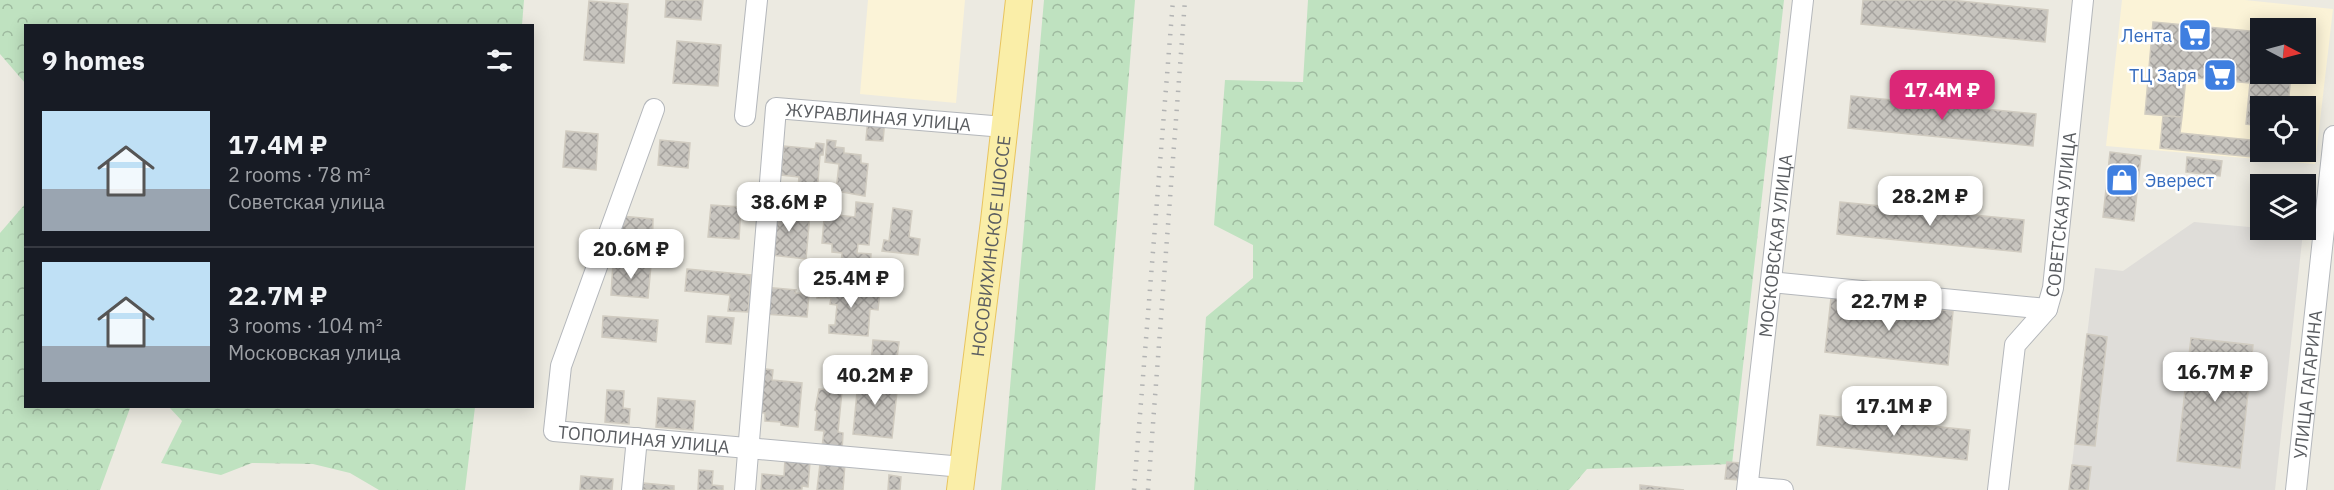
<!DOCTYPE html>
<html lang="en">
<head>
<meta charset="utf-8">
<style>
  body { margin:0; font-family:"IBM Plex Sans",sans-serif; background:#20242c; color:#f1f3f6; height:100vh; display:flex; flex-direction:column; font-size:22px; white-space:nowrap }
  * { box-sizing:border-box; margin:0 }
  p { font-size:20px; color:#9ea1a6 }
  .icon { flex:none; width:33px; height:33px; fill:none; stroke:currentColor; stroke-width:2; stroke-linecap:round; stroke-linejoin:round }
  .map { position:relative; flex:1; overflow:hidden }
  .panel { position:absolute; left:24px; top:24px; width:510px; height:384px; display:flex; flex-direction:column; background:#171b24; border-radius:0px; box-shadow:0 3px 15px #0003 }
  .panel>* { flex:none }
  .needle { width:39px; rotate:96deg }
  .controls { position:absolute; left:2250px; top:18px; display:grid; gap:12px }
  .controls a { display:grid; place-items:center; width:66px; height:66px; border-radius:0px; background:#171b24; box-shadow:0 3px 15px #0003; font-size:30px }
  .price { position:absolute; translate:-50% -51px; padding:0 14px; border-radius:12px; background:#fff; color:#222; font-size:20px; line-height:39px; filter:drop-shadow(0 2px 3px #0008) }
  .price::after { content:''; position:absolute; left:50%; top:36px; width:18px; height:14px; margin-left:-9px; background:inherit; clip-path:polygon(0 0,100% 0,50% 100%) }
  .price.current { background:#db2777; color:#fff }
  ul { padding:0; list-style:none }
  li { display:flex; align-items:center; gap:18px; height:150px; padding:0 18px }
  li+li { border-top:2px solid #363941 }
  li span { display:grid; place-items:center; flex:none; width:168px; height:120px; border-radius:0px; color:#555 }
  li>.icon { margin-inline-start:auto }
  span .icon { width:72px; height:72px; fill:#fffc; stroke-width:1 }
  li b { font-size:26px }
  h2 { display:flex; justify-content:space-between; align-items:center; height:72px; padding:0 18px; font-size:26px }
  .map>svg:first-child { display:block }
  .commercial { fill:#fbf3d7; fill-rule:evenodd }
  .industrial { fill:#dfddd9 }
  .forest { fill:url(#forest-crowns) }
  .building { fill:url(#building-cross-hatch); stroke:#d0cbc0; stroke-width:1.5 }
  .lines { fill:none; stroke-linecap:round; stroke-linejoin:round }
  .minor-casing { stroke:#b4b7bb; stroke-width:22 }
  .major-casing { stroke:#e8c45e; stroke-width:28 }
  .minor { stroke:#fff; stroke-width:20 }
  .major { stroke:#faeea8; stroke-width:26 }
  .rail { stroke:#b2b3b3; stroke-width:4.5; stroke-dasharray:1.5 8; stroke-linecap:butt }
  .labels { text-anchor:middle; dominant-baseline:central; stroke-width:5; stroke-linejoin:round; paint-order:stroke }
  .shop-label { font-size:18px; fill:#366cbe; stroke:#fff; text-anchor:end }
  .street-label { font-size:18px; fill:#5a5d61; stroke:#fff }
</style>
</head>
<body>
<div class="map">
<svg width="2334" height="490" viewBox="0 0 2334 490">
  <defs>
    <pattern id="forest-crowns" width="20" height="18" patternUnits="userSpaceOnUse" patternTransform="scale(1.5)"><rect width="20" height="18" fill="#bfe2c0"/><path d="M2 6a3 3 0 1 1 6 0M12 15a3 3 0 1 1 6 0" fill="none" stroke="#9eba9f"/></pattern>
    <pattern id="building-cross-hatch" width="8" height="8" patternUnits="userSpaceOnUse" patternTransform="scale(1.5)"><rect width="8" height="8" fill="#c7c4be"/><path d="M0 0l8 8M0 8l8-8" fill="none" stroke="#a5a29e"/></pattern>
  </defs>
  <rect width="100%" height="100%" fill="#eceae1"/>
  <path class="commercial" d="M868,0h97l-9,103 -96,-9z
    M2122,0h123l88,9 -18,155 -209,-18zM2260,28h46v46h-46zM2260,106h46v46h-46z"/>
  <path class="industrial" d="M2194,222l109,10 -28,258h-206l26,-222 28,3z"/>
  <path class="forest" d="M0,0h524l-2,25 -496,1 -1,57 -25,-29z
    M1044,0h91l-40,490h-94z
    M1308,0h476l-52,464 -145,5 -18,21h-375l12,-173 47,-39v-33l-39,-20 11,-145 78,2z
    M25,204l1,202 113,1 -9,1 -30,82h-100v-257z
    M169,407h306l-10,83h-86l-29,-17 -37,-9 -61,-1 -31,12 -60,-12 21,-42z"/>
  <path class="building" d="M666,0h37l-2,20 -36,-3z
    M1863,0h87l98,10 -3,32 -184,-18z
    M589,1l39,3 -4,59 -40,-3z
    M2153,22l107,10v42h31l-3,32h-28v20l-14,-2 4,-41 -64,-6 -4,40 -37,-3z
    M677,41l44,4 -3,41 -45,-3z
    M1851,96l185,18 -3,32 -185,-18z
    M2163,116l19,1 -2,16 80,8v11h15l-1,7 -114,-11z
    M868,117l17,2 -2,22 -17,-1z
    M566,131l32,3 -2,36 -33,-3z
    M660,140l30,3 -2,25 -30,-3z
    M827,140l9,1 -1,6 9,1v5l17,2v8l7,1 -3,32 -29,-5 3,-27 -14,-2z
    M816,143l8,1 -1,11h-3l-4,54 -18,-1v-11l-15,-1 1,-9 14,1 1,-11 -18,-2 3,-29 31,3z
    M2110,152l31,4 -7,65 -31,-4z
    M2187,157l35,4 -2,15 -34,-4z
    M856,202l17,2 -4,41 -11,-1 -1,9 14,1 -2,25 -29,-2 2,-24 -10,-1v-8l-10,-1 3,-36 13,2 -1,6 18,2z
    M1840,202l184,18 -3,32 -184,-18z
    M711,205l30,2 -2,32 -31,-2z
    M893,208l19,3 -3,26 11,2 -2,16 -36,-4 2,-11 5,1z
    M770,209l40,4 -4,46 -35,-4z
    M621,216l32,3 -1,38 -19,-2 1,-9 -15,-2z
    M613,262l38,3 -3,33 -37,-3z
    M687,269l64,6 -3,37 -20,-1 2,-16 -45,-4z
    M763,287l33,3 -1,3 14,1 -2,23 -43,-3z
    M818,287l62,4 -2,19 -8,-1 -2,27 -39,-3v-8h6l2,-20 -7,-1 1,-6h-14z
    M1831,298l122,13 -5,54 -123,-13z
    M603,316l55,4 -2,22 -54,-5z
    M708,316l26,2 -3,26 -25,-2z
    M2087,334l20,3 -12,109 -20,-2z
    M2191,338l62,7 -13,123 -63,-7z
    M873,340l26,2 -3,25 -25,-2z
    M757,368l16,2 -1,10 30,3 -4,44 -17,-2v-3l-16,-1v-8l-12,-1z
    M859,371l24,2 -1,8 16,1 -6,56 -39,-4z
    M819,389l23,2 -4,41 5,1 -1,18 -20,-4 2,-16 -9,-1 2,-19 -2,-1z
    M607,390l17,1 -1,17 7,1 -1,15 -24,-2z
    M658,398l37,3 -2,29 -37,-3z
    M1820,415l150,15 -3,30 -150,-15z
    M785,459l25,3 -2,25 -6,-1v3l-5,1h-36l1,-16 22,2z
    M1727,462l14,1 -1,17 -15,-1z
    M845,463l-2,27h-26l3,-26z
    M2072,465l19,2 -3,23h-19z
    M699,470l14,1 -1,14 11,1v4h-25z
    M889,475l12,2 -1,13h-12z
    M581,476l32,3 -1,11h-32z
    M643,483l31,3v4h-32z
    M1640,485l44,5h-44z"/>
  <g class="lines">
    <defs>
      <g id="minor">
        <path id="s1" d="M654,109l-93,257 -7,65 409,36"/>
        <path d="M745,116l12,-116"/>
        <path d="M1771,282l276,27"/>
        <path d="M1748,487l35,3"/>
        <path d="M632,490l5,-52"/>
        <path id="s2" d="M745,490l31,-382 228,19"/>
        <path id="s3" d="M1747,490l56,-490"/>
        <path id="s4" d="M1998,490l17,-145 32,-36 6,-21 30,-288"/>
        <path id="s5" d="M2296,490l38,-354"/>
      </g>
      <g id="major">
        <path id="s6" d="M960,490l34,-269 25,-221"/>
      </g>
    </defs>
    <use href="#minor" class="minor-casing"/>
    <use href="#major" class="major-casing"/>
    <use href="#minor" class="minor"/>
    <use href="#major" class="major"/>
    <path class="rail" d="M1134,490l39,-490
      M1148,490l37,-490"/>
  </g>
  <defs>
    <symbol id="supermarket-square" viewBox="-11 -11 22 22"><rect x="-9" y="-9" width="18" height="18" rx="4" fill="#3f7fe0" stroke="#fff"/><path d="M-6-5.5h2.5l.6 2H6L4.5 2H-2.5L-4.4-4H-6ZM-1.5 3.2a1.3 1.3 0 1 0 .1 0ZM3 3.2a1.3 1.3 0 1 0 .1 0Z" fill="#fff"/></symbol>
    <symbol id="shop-square" viewBox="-11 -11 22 22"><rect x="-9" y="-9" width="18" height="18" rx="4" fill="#3f7fe0" stroke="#fff"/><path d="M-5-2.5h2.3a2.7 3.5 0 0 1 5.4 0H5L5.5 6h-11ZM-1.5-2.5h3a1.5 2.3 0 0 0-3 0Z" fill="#fff"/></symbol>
  </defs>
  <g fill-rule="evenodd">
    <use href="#supermarket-square" x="2176" y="16" width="38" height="38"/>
    <use href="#supermarket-square" x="2201" y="56" width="38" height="38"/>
    <use href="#shop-square" x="2103" y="161" width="38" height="38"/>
  </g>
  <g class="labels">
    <g class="shop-label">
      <text x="2172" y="35">Лента</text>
      <text x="2197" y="75">ТЦ Заря</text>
      <text x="2145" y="180" text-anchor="start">Эверест</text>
    </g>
    <g class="street-label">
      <text stroke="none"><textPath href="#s2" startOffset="486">ЖУРАВЛИНАЯ УЛИЦА</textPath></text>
      <text stroke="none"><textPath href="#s4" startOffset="290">СОВЕТСКАЯ УЛИЦА</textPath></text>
      <text stroke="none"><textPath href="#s6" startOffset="246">НОСОВИХИНСКОЕ ШОССЕ</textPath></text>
      <text stroke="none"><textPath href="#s3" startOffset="246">МОСКОВСКАЯ УЛИЦА</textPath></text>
      <text stroke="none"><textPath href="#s5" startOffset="106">УЛИЦА ГАГАРИНА</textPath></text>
      <text stroke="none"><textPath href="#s1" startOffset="429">ТОПОЛИНАЯ УЛИЦА</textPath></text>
    </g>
  </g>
</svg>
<div class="controls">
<a><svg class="needle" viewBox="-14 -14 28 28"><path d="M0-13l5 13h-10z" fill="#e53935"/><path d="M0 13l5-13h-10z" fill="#9ea1a6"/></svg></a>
<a><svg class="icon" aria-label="locate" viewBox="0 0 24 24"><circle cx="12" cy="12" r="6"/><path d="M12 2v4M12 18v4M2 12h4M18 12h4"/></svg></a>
<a><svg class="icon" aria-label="layers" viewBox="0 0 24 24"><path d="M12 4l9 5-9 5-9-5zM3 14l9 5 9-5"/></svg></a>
</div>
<b class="price current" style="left:1942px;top:121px">17.4M ₽</b>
<b class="price" style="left:1930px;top:227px">28.2M ₽</b>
<b class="price" style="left:789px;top:233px">38.6M ₽</b>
<b class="price" style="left:631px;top:280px">20.6M ₽</b>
<b class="price" style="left:851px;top:309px">25.4M ₽</b>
<b class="price" style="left:1889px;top:332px">22.7M ₽</b>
<b class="price" style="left:2215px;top:403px">16.7M ₽</b>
<b class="price" style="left:875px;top:406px">40.2M ₽</b>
<b class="price" style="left:1894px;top:437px">17.1M ₽</b>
<section class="panel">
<h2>9 homes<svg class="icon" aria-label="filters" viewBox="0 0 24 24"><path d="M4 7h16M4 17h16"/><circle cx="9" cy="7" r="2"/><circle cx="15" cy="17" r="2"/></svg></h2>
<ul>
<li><span style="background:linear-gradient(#bfe0f5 65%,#9aa5b1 0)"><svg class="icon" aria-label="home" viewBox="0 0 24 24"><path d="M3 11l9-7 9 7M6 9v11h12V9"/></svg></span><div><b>17.4M ₽</b><p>2 rooms · 78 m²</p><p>Советская улица</p></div></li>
<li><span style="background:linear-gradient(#bfe0f5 70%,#9aa5b1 0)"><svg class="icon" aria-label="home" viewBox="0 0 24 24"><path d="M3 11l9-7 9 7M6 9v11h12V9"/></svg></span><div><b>22.7M ₽</b><p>3 rooms · 104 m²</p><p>Московская улица</p></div></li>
</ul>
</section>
</div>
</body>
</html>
